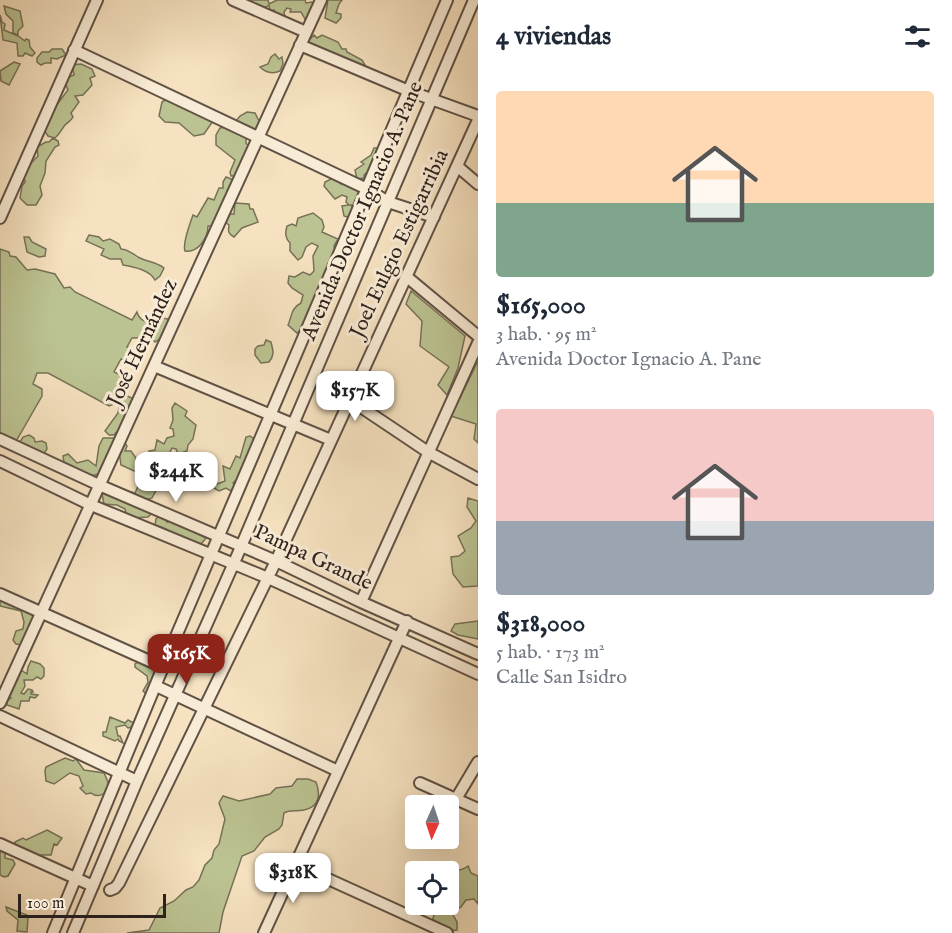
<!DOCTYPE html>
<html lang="es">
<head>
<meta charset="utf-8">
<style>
  body { margin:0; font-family:"IM FELL English",serif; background:#f6f6f7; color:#1f2937; height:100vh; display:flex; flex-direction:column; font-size:22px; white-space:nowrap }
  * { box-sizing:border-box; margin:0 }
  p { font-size:20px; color:#747a83 }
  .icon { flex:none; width:33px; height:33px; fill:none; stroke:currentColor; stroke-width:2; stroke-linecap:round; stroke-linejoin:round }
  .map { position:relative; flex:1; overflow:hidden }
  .sheet { display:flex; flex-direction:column; background:#fff; width:474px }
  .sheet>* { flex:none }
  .needle { width:39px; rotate:183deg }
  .controls { position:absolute; left:405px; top:795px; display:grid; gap:12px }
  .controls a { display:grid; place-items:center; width:54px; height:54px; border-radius:6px; background:#fff; box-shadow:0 6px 24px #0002; font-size:30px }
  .scale { position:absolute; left:18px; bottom:15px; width:148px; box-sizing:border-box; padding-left:6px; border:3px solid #2f221d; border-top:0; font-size:16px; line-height:21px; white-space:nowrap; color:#2f221d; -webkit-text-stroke:4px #f9ecd6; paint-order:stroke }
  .price { position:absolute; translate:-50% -51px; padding:0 14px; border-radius:12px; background:#fff; color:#222; font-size:20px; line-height:39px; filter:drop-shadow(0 2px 3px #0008) }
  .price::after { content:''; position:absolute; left:50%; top:36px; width:18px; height:14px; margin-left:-9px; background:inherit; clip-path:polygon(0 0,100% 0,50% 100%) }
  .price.on { background:#8f2418; color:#fff }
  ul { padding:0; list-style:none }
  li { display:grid; align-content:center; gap:12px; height:318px; padding:0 18px }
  li span { display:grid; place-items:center; height:186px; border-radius:6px; color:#555 }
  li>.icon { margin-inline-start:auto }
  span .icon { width:108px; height:108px; fill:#fffc; stroke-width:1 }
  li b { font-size:26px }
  h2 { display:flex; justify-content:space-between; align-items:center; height:72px; padding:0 18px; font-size:26px }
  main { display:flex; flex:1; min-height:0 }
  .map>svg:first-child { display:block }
  .green { fill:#bcc392; stroke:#767258; stroke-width:1.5 }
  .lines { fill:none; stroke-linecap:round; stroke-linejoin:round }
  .minor-casing { stroke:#615246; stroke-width:14 }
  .minor { stroke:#f9ecd6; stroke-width:10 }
  .labels { text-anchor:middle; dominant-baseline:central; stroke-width:6; stroke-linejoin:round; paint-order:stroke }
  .street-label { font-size:21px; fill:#2f221d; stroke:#f9ecd6 }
</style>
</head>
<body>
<main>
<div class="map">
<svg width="478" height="933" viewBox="0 0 478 933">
  <rect width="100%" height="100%" fill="#f6e2c0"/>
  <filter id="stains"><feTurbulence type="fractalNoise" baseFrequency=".00333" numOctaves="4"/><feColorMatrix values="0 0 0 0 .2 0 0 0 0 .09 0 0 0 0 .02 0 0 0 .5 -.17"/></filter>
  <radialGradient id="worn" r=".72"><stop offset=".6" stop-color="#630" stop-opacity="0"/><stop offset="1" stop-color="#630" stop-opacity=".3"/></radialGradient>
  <path class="green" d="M250,0h18l1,4 8,-4h28l1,3 6,-1 2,5 -3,8 -6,4 -4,-7h-11l1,-3 -4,-1 -3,4 1,5 -7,3 -5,-5 1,-5 -4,1 -1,-6 -3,2 -13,-1z
    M328,0h14l-3,4 -3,9 5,1v4l-5,5 -11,-5z
    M4,6l16,5 3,15 -5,5v4l-5,-2v-12l-7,-7z
    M0,15l2,7 3,2 -1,6 14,6 7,5 1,-2 3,1 1,7 5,6 -3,3 -7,-3 -2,3h-5l-1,-13 -14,-3z
    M314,35l3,3 5,-3 16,7 4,7h4l1,3 15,8 3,5 -6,3 -49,-22 -1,-6z
    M52,49h10l4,6 -9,4 -6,-1v5h-6l-4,2 -4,-3v-4l5,-6h7z
    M275,54l4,5 3,-2 1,7 -3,7c-7,3 -14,2 -20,-4l8,-3 3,-7z
    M14,62l6,2 -11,21 -8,-4 -1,-10z
    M81,64l11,5 3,7 -5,2 2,7 -9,10 -8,1 4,6 -8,11 2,4c-2,4 -5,5 -8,8 -4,5 -5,9 -10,13l-7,-2 -4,-6 5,-8 6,-15 13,-17 -3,-7 1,-5 8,-3 -2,-10z
    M170,97l43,24 -9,13 -10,2 -15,-13 -14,-1 -6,-6 3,-14z
    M247,112l8,1 4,8 -1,10 -7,1 -16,-10 5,-6z
    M233,126l13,10v7l3,4 -12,29h-6l-1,-4 5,-12 -19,-15v-10l4,-7z
    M53,138l5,3 1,4 -4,2 -9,14 -1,12 -5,13 2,9 -6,10h-9l-7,-7 2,-12 3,-4 -2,-11 3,-8h5l7,-7 -1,-9 9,-5h3z
    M374,148h4l-8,18 1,3 -7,6v3l-7,1 -2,-9 9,-6 -3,-2 10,-7z
    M226,177l8,3 -19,46h-7c0,12 -10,27 -23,25 -3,-8 5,-27 8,-36l4,2 11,-19 6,2 5,-12h4v-6z
    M331,179h5l5,5 9,-1 9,4 4,10 -3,8h-10l3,2 -2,11 -7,-2 -2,-10 7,-1 -3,-3 1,-5 -5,-2 -7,4 -11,-13 1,-4z
    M235,203l14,1 1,5h3l5,13 -16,6 -8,9c-6,-3 -6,-6 -5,-12l-4,-3 5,-8h4z
    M313,213l9,7 2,7 -2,5 16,7 -4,7 2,11 -8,7 2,4c-3,5 -8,11 -10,17 -6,16 -8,38 -23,48l-9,-8c4,-9 3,-17 13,-22l2,-8 -11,-7 -4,-5 1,-7 6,1 8,-5 7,3 4,-4 -1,-15 5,-10 -6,-3 -6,4 -4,10 -4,3 -8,-9v-8c-5,-5 -5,-10 -3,-17l5,-2 4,2 2,-8z
    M89,235l10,2 4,4 7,-2 9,5 2,5c9,1 11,5 19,9 8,4 17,4 24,10l-4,8 -5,4c-5,-10 -21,-13 -32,-15l-2,-6h-11l-9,-4 3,-6 -18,-8z
    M24,237h5l3,5 14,7 -1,7 -6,1 -12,-5z
    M0,249l9,3 1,4 6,1 11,13 8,-1 20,5 9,14 6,-1 5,5 57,28 5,-8c2,8 8,10 16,11l2,-6 13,2 4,8 -5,7 -12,8 -4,-4h-19l-5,9 9,2 4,3 -3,8 -9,2 -7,-3 -7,13 13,6v9l-10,16 -8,3 -61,-33h-11l-4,11 9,5v7l-27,47 -15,-7z
    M411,291l54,45 -7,32 -11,27 -9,-10 11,-18 -29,-21 2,-25 -16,-17z
    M266,340l5,2c2,8 4,13 -2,20l-8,1 -6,-8v-6l3,-3 6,-1z
    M478,361v82l-4,-4 2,-15 -25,-8z
    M125,395l7,3 7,8 -25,29h-5l-4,-4 13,-18 2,-10z
    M175,403l12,8 -2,5 11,9 -3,14 -5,6 -1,6 -9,3 -2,-5 -4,-1 -2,4 3,2 -4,5 -19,-2 -1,-6 6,-1 2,-10 7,4 3,-6 7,-2 -1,-7 -3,-1 3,-8 -1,-12z
    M29,435l5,3 1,4 7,-1 4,2 1,6 -4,6 -22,-9 -1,-4 3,-5z
    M250,436l3,2 1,4 -9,24 -4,3 -1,7 -7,7 2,2 -4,6 -5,-3 -7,3 -5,-3 -2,-8 2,-1 3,5 8,-3 -2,-15 7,3 6,-13 4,2 6,-21z
    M103,438h19l5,8 -2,5h6l9,13 38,-3 -1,9 -7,6 -8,3 1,3 -4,3 -7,13 -9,3 -12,-5v-4l4,1 8,-18 -22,-10 -2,-14c-13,19 -12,24 -37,26l-8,-10h-6l-4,-4 -1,-7 5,-2 9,9 11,-3 8,6 3,-20z
    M109,492l44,20 -5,5 -16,1 -6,-5 -1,-4 -8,-4 -13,-1 -2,-10z
    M468,498l10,3v85l-15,1 -10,-13 -2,-17 8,-1 6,-5 -7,-15 13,-8 5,-7 -9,-14z
    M162,514l5,8 7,-3 3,4 29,15 -4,5 -7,3 -19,-8 -10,-9 -11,-4 1,-6z
    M0,593l35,20 1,7 -15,25 -5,-1 -3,-4 3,-9 7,-2 1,-7 -3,-11 -21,-5z
    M478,621v18l-20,-4 -7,-4 4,-7z
    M141,660l13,8 2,9 -8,18 -5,-4 5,-9 -1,-6 -12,-9v-3z
    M31,661l9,3 4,4v8l-3,3 -4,-2 -4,3h-9l1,6 -4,7 3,1 4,-5 4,1 1,2h-2v2l7,1 -3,3 -5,-1 -1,4h-8l-2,8 -12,-4v-4l4,-3 -3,-2 7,-19 6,-7 6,4 1,-7z
    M110,717l15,6 3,-3 6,3 -2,4 -4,1 -3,-3 -9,2 2,9h2l3,7 -4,-2 -1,-2 -3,2 -12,-5v-4h3z
    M65,758l8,3 3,-2 8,11 20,3 4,9v9c-6,4 -11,7 -17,2l-5,1 -6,-6 3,-2 -4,-10 -9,-3 -16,11 -8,-3 -1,-10 1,-4z
    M297,779h11l8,3c5,13 3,25 -12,28 -8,2 -13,-1 -20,3l-2,12 -3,4 -14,8 -11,14 -12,5 -19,56 -4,21h-92l22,-3 11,-22 14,-7 12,-11 7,-3 6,-7 6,-15 7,-7 2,-8 5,-6 6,-25 -6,-16 4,-7 16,5 31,-7 6,-6 16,-2z
    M47,830l15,8 -5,7 -3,-1 -3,11h-13l-4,3 -19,-10v-6l8,-4 3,2z
    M0,849l5,4v5l8,2 2,4 -7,12 -4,1 -4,-2z
    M439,863c11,1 16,13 29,3l3,7 7,3v28l-4,-5 -8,1 -5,7 -7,4 -1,4 4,7v8l-9,1 -14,-9 -1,-4 5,-13 10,-1v-32l-11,-1z
    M6,907l21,8 1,3 -1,14 -10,-1 1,-11 -11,-9z"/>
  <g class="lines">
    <defs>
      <path id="minor" d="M233,0l73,32
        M300,45l109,46 69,25
        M74,50l293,139 21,13 46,15
        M457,166l21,18
        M0,218l97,-218
        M407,277l71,59
        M154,366l177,74
        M349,399l79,53 50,27
        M0,439l99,46 177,76 85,41 117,52
        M0,461l91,44 177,73 210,96
        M0,594l163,73
        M361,602l117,-259
        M156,686l182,85
        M0,703l321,-703
        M0,716l137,65
        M420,783l58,26
        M456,799l22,-37
        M0,844l93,42
        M295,864l152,69
        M110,890l5,-2 4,-5 157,-322 202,-441
        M53,933l110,-266 284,-667
        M73,933l64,-152 100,-225 237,-556
        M264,933l143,-312"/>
    </defs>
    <use href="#minor" class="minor-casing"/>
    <use href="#minor" class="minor"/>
  </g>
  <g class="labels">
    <g class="street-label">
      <text transform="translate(363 211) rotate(-67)">Avenida Doctor Ignacio A. Pane</text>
      <text transform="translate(400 244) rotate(-65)">Joel Eulgio Estigarribia</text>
      <text transform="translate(143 343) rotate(-65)">José Hernández</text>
      <text transform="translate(313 558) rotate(25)">Pampa Grande</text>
    </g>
  </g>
  <rect width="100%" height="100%" filter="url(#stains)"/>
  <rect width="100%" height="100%" fill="url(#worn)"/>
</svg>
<div class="controls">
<a><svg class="needle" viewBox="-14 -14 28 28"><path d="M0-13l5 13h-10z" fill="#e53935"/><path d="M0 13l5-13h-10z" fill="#747a83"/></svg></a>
<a><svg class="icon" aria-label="locate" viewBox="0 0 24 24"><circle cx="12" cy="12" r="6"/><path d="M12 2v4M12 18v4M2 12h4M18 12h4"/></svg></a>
</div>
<div class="scale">100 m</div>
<b class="price" style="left:355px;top:422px">$157K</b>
<b class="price" style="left:176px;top:503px">$244K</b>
<b class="price on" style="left:186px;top:685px">$165K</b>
<b class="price" style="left:293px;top:904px">$318K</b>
</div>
<section class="sheet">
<h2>4 viviendas<svg class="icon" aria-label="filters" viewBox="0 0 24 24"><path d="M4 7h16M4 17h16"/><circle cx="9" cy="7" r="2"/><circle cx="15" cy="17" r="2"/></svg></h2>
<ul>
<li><span style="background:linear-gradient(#ffd9b3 60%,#7fa58c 0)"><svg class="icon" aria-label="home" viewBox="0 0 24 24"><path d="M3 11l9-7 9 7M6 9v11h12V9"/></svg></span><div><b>$165,000</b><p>3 hab. · 95 m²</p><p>Avenida Doctor Ignacio A. Pane</p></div></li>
<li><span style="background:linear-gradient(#f6c9c9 60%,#9aa5b1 0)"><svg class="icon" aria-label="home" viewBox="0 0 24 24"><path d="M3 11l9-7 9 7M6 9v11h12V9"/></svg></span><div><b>$318,000</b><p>5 hab. · 173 m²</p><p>Calle San Isidro</p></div></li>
</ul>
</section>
</main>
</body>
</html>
